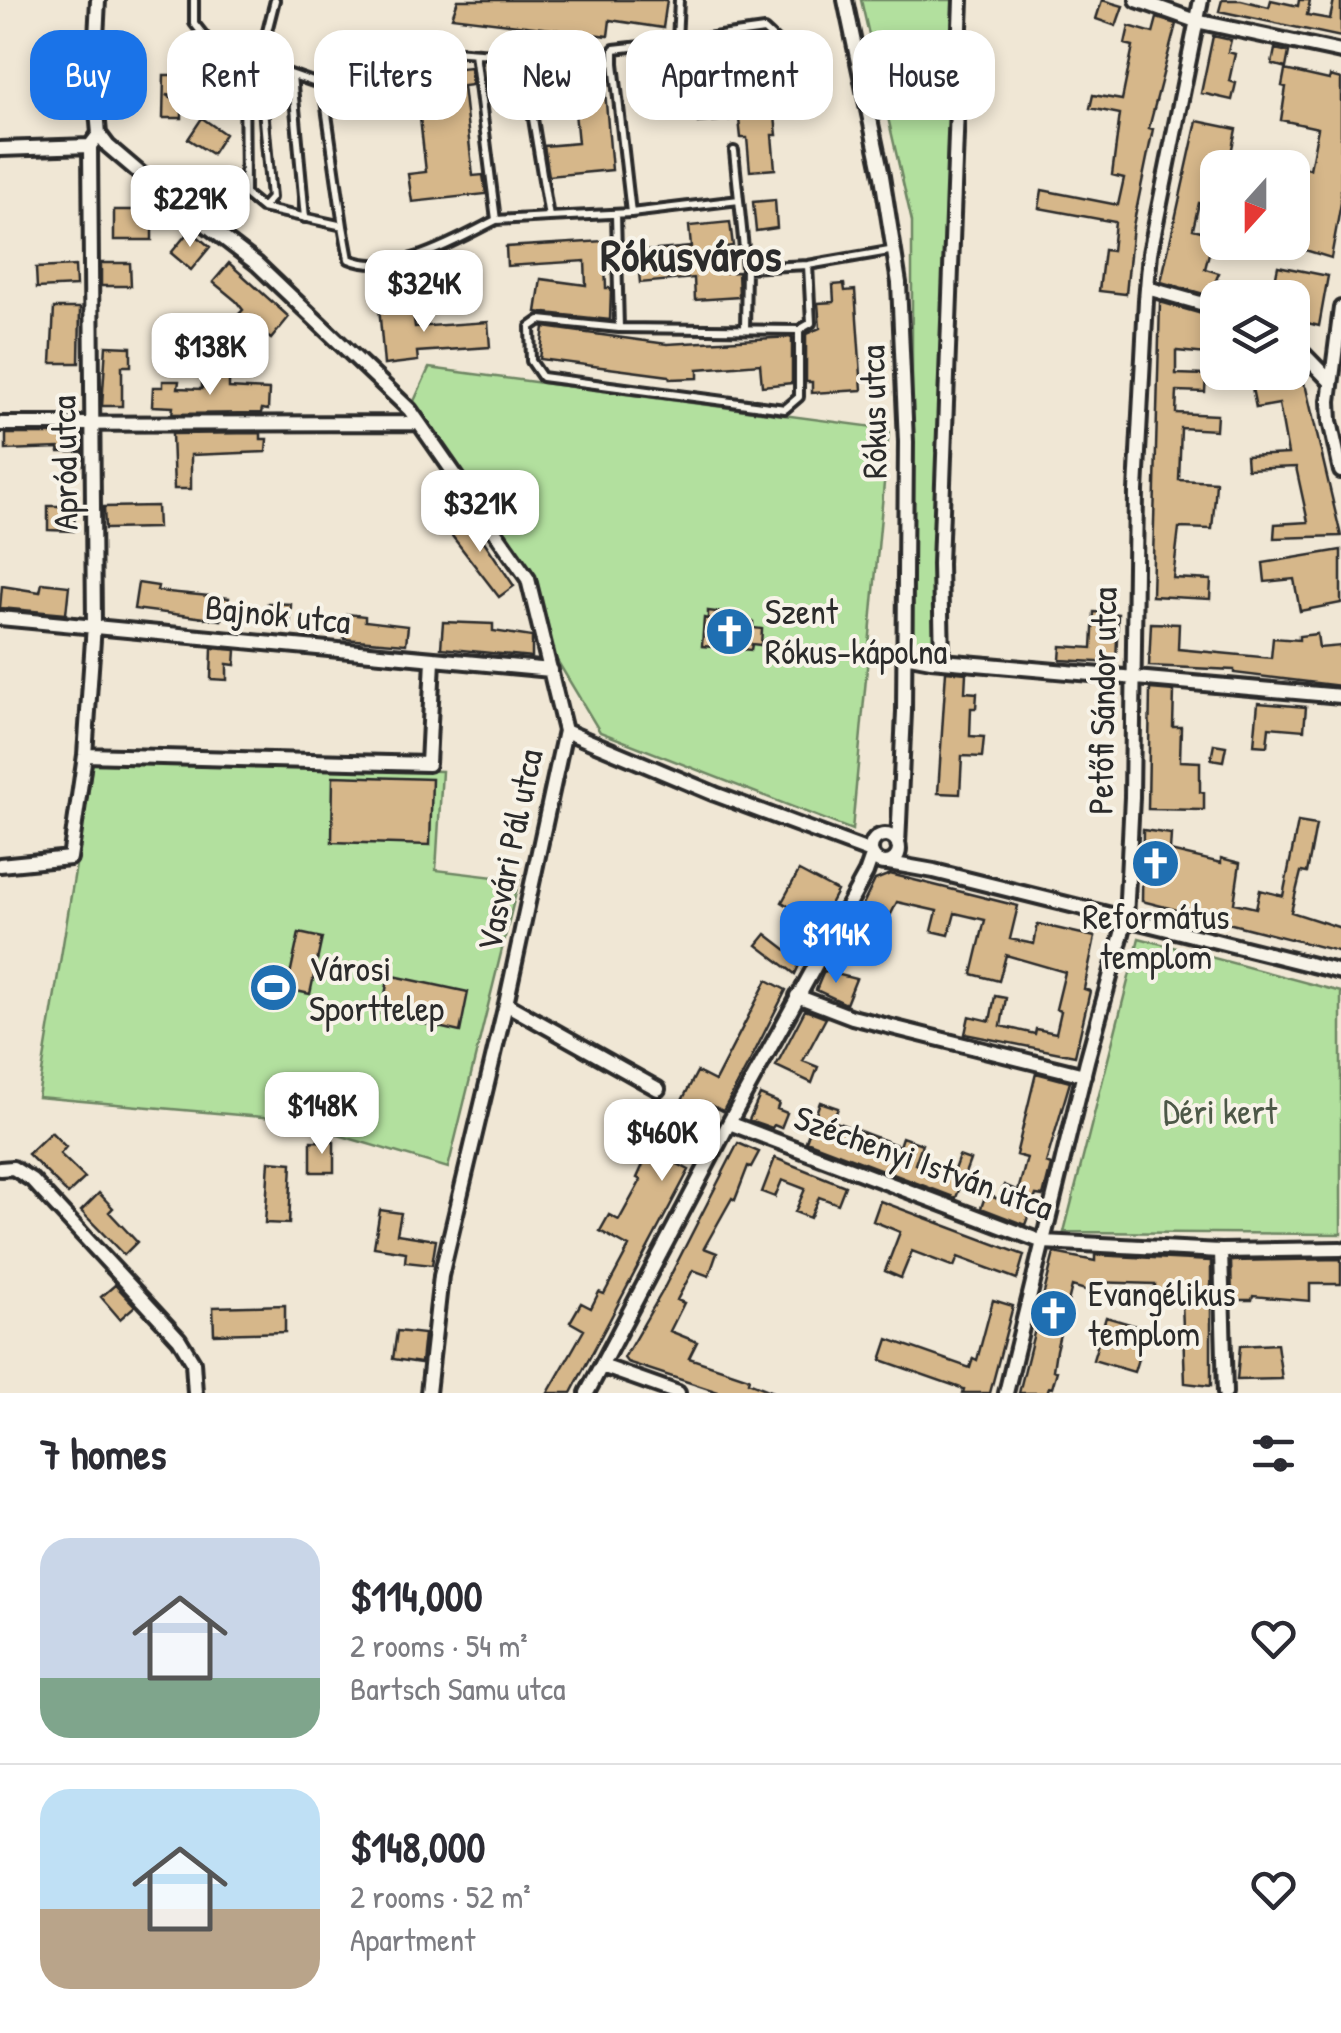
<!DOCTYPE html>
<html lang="en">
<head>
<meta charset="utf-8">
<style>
  body { margin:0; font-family:"Patrick Hand",sans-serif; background:#f7f7f7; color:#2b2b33; height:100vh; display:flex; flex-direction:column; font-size:38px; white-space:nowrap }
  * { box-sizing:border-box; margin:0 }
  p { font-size:32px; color:#7c7c81 }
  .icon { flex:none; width:55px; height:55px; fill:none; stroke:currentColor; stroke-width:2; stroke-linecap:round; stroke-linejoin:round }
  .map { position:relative; height:1393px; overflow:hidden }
  .details { display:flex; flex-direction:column; background:#fff; flex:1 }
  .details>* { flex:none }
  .top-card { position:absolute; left:30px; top:30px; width:1282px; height:90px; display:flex; gap:20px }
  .needle { width:65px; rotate:201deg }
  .controls { position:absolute; left:1200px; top:150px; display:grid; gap:20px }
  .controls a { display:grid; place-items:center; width:110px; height:110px; border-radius:20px; background:#fff; box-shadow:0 5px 15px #0003; font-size:50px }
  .price { position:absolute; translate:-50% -85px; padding:0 22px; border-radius:20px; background:#fff; color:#222; font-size:32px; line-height:65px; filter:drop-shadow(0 2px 5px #0008) }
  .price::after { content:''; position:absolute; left:50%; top:60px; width:30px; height:22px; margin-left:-15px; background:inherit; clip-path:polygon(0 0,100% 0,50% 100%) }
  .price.active { background:#1a73e8; color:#fff }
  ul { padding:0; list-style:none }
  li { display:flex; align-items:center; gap:30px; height:250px; padding:0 40px }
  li+li { border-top:2px solid #e1e1e2 }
  li span { display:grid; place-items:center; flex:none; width:280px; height:200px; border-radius:30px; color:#555 }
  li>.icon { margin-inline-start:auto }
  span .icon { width:120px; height:120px; fill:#fffc; stroke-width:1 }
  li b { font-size:42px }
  h2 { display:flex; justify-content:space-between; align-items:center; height:120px; padding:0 40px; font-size:42px }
  .chip { padding:0 35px; border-radius:30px; background:#fff; box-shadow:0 5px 15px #0003; font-size:35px; line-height:90px }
  .chip.active { background:#1a73e8; color:#fff }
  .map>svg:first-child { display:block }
  .green { fill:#b2e09e; stroke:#6e8664; stroke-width:2.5 }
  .building { fill:#d6b78a; stroke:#2b2b2b; stroke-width:2.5 }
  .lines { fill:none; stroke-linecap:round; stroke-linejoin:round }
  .lane-casing { stroke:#2b2b2b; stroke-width:14 }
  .street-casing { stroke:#2b2b2b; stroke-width:20 }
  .lane { stroke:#f7f3e8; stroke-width:6 }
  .street { stroke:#f7f3e8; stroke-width:12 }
  .labels { text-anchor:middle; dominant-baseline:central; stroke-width:8; stroke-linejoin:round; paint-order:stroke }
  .street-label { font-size:35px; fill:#2b2b2b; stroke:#f7f3e8 }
  .poi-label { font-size:35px; fill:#2b2b2b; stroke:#f7f3e8; text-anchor:start }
  .park-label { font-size:35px; fill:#4d5848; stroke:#f7f3e8 }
  .district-label { font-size:45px; font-weight:bold; fill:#2b2b2b; stroke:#f7f3e8 }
</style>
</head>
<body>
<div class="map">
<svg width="1341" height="1393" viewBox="0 0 1341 1393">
  <rect width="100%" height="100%" fill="#f0e7d5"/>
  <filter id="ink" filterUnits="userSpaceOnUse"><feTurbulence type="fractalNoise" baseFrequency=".01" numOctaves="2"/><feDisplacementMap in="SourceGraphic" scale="20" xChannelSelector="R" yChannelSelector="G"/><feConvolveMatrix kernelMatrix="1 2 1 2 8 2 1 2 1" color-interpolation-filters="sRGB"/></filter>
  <g filter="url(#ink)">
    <path class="green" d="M861,0h94l-15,645 -28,-2v-421z
      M429,368l460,61 -37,401 -252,-98 -57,-95 -15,-58 -118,-169z
      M93,761l349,10 -6,99 83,10 -71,288 -163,-49 -247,-22z
      M1139,938l202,54v242l-277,-2z"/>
    <path class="building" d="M458,0h209l-4,28 -53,-8 -2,16 -156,-19z
      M1102,0l21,6 -7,20 -20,-7z
      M1222,0h19l28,7 2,-7 27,6 1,-6h11l-3,15 23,4 4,-19h7v37l-122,-26z
      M1157,18l19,6 -27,104 4,1 -20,97 -7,68 -27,-3 5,-41 8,1 3,-29 -76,-14 3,-18 76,15 6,-27 -12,-3 8,-61 -30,-6 3,-13 29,5 11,-54 -8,-2 4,-18 24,7z
      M1213,36l18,4 -3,12 7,2 -6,27 7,2 -4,17 -31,-7z
      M761,37l3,33h6l7,65h-5l3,34 -25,2 -3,-33h-6l-2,-19 -41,4 -3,-29 41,-4 -1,-17h4l-3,-32z
      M1275,49l14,3 -3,16 -14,-4z
      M196,53l21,3 -4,44 -47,-5 16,10v13h-19l1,-43h29z
      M470,67l2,18 -9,1 10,90 10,-1 3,19 -74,8 -4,-28 18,-2 -8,-72 -16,2 -2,-28z
      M603,69l9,101 -63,6 -5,-30 34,-3 -4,-41 -35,3 -3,-30z
      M1285,70l44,10 1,-4 11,3v124l-10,55 -39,-12v-61l6,-20 12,4 8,-41 -37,-8 5,-33 -4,-1z
      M202,118l23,16 -13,20 -24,-15z
      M1197,121l39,8 -8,39h-10v39l-19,-4 -6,26 21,5 -9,35 14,4 -3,7 26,7 2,-8 17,5 -3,8 8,2 -1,4h-47l-57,-16z
      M775,200l2,28 -21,3 -3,-29z
      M114,210h25v11h13v19h-38z
      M730,222l3,24 -17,2 3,25 19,-1 1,25 -44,3 -1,-22 -54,5 -3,-31 54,-5 -2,-21z
      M190,230l20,17 -19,23 -20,-17z
      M604,241l2,47h5l-1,32 -74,-8 5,-33 45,6 -1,-24 -78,5 -1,-19z
      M101,263h29l1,23h-30z
      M229,263l60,54 -18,22 -33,-24 5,-5 -7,-9 -23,-19z
      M75,266l1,20 -39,2 -1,-20z
      M1278,266l50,10 -9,50 -27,-7v-35l-17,-3z
      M844,284l1,7 10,-1 7,100 -50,3v-11h-6v-48l14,-6 -2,-25 16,-1 -1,-17z
      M1160,302l56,16 -9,36 -31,-3v23l30,1 -1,17 -28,-1 -1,22 41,2 -1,15 -35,-2 -2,52 37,2 -1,15 -3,32 -33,-1 -6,50 38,2 -1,19 -58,-3z
      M412,303l3,24 73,-5 2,25 -73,5 1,9 -34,4 -5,-59z
      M54,308h26l-1,55h-28z
      M544,327l123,17 125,-7v46l-30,3 -2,-22 -62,5v9l-28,1 -1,-3 -129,-17z
      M106,346l25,1v19h-9v40h-20z
      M1274,372h21l11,16 35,148 -67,2 1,-14 33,-2 -12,-55 -49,2 -1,-13 42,-2 -9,-50 -23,4 -4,-20 30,-5z
      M202,378h27v10l40,2 -1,20 -6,-1 -1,4 -89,1 1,-7 -21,-1 1,-19h10v-6h16l-1,7 24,1z
      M261,433v6h6l-1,13 -75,3v34h-17l-2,-55z
      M6,434h76l1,18h-24v-4l-53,2z
      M48,506h27l-1,25 -26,-1z
      M157,506l1,22 -53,1 -1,-22z
      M467,516l47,70 -15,11 -53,-69z
      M1341,550v53l-41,8 -6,-32 -29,3 -2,-19z
      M42,583l27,3 -3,28 -66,-6 2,-22 38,6z
      M138,583l20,3 -1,5 72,7 -1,13h-6l-1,9 -87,-11z
      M268,603l23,1 -1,21 -23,-1z
      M708,611l25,3 -1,6 21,2v6l9,1 -1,16 -9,-1 -1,6 -49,-4 2,-28 4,1z
      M1094,612l24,2 -2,49 -56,-3 1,-14 31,2z
      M347,614l18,2v5l43,5 -2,18 -62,-5z
      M443,622l50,2v7l39,6v20l-91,-9z
      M1151,623l28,1 -1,25 93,9 2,-20 26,2v-4l18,-2 2,14 22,-2v40l-107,-13v-3l-85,-4z
      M212,648l24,2 -1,15 -8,-1v16l-16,-1z
      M946,671l20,2 -1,19 12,1 -1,15h-5l-1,28 14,1 -2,20 -20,-1 -2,38 -22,-1z
      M1150,689l24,2 -1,36h8l-1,34 20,1v30l4,1v17l-56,-1z
      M1258,703l48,4 -2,23 -35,-3 -2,19 -13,-1z
      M1214,744l12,2 -3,15 -12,-2z
      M333,776l99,3 -2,66 -98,-3z
      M1298,822l18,3 -9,48 -6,-1 -10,40 50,16v24l-199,-51 1,-71 28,4 -1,17 51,12v-5l19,5 -6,40 22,5 4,-18 23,6z
      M799,871l38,20 -18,34 -37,-23z
      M890,874l128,32 -8,33 24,5 4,-20 57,13 -11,52 6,2 -15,65 -110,-22 4,-18 21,5 5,-25 11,2 -5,28 34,8 1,-5 20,4 5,-22 -5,-2 9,-37 -59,-17 -7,26 -27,-7 13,-54 -30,-7 -6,22 -17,-4 5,-20 -40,-9 -29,59 -26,-14 33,-67z
      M299,933l23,5 -12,56 -23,-5z
      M766,934l35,27 -6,13 -38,-29z
      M824,971l32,8 -10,25 -30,-14z
      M389,975l79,17 -8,40 -79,-18z
      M767,980l19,10 -36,71 -27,50 -18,-9 -13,21 -20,38 17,9 -118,223h-23l36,-63 -14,-8 11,-19 10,5 8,-16 5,2 25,-47 -29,-16 9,-16 10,5 22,-40 -4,-2 13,-29 21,-40 5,3 21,-40 18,9z
      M805,1010l21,8 -23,43 15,6 -6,16 -36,-17z
      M1036,1073l34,9 -24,81 5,2 -8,31 -7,-1 -11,30 -44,-17 5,-14 12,5 6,-14 14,6 9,-33 -11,-3z
      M760,1095l19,8 -2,6 10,4 -6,15 -7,-3 -2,3 -23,-8z
      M820,1102l18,6 -5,13 66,25 3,-9 20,7 -7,20 36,14 8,-22 11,4 -14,38 -150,-57z
      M51,1132l15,15 -6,7 25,24 -17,16 -40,-40z
      M311,1141l23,1v30h-23z
      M738,1143l21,9 -8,15 -3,-1 -13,34 -3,-2 -28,50 13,5 -8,23 -16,-6 -16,30 7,3 -14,28 27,11 -8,16 60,20 -1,4 28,11h-55l-94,-31 -3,-4 38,-66z
      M775,1158l70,28 -7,18 -19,-7 -9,21 -15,-6 10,-23 -23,-9 -7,17 -13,-5z
      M269,1161l23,2 -3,61 -24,-1z
      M99,1193l14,15 -4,4 28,30 -13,13 -43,-44z
      M880,1201l144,54 -7,24 -59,-22 -4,10 -42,-16 -11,27 -16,-7 15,-39 -27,-11z
      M380,1210l21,3 -4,21 39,6 -4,25 -27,-3 1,-10 -32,-5z
      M1054,1253l41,8v-6l116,6v125l-26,-3 -3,-82 -27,-1v-16l-62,-2 -1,10 -20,-6 -16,64 -3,20 4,1 -5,17 -3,-1 -2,6h-28z
      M1341,1259v25h-31v17l-57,-5 -1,4h-20l-1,-39z
      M115,1285l20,21 -15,13 -19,-22z
      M993,1300l20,6 -23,87h-27l1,-4 -83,-29 7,-21 82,29 3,-10 4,2z
      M285,1305v27l-71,2 -1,-27z
      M1106,1317l41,12 -13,43 -41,-12z
      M397,1331l27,3 -3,29 -28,-4z
      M1277,1344l5,35 -45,1 3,-34z"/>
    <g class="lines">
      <defs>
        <path id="lane" d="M194,0v23l19,24 100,35 9,-3 16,-28 19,-7 257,19v-14l63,-7 2,-42
          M677,42l87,-12 13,12 5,38
          M475,53l21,167 53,-3
          M523,57l26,160 82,-4 -17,-150
          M259,63l-15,7 1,124 17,14 81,18 6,33c43,19 108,-19 147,-39
          M292,75l13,143
          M322,79l21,147
          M734,151l5,49
          M263,207l8,-9 -12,-135 16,-63
          M631,213l108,-13 7,68 62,-3 3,58 -12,7
          M616,214l3,114 -79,-8 -10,7 1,34 11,16 243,32 14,-12v-67l-180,-2
          M808,265l87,-15
          M745,329l1,-61"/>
        <path id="street" d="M845,0l37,176 17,107 7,159 -2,270 -6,133
          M1137,0l59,21 145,31
          M99,134l9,12 40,34 109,84 153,146 118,169 37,152 -59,273 -65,272 -13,117
          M0,149l90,-3
          M1147,288l71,20
          M1341,308l-12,93 1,20 11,50
          M1292,342l38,39
          M0,424l419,-1
          M0,618l551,52
          M905,655l26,5 410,36
          M942,661l-2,-97 21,-564
          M565,731l150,63 156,58
          M85,755l343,9 5,-104
          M871 849a14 14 0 1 1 28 0a14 14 0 1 1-28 0Z
          M889,863l45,8 407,101
          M0,865l70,-7 15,-103 9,-130 -4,-479 9,-12 -5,-58 4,-76
          M797,996l55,21 232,58
          M506,1004l152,85
          M729,1123l314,119 178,9 120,-2
          M0,1169l13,-1 19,12 147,159 14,23 2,31
          M1221,1251l4,142
          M602,1366l76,27
          M587,1393l142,-270 137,-250 6,-17
          M1006,1393l81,-332 39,-142 6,-122 4,-306 10,-191 4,-47 51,-253"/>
      </defs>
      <use href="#lane" class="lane-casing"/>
      <use href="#street" class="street-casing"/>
      <use href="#lane" class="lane"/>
      <use href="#street" class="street"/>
    </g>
  </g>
  <defs>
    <symbol id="church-disc" viewBox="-11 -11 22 22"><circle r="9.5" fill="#1f6fb2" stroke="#f7f3e8"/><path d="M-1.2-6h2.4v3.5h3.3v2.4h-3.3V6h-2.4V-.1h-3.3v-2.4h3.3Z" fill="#fff"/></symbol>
    <symbol id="stadium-disc" viewBox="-11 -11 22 22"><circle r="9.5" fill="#1f6fb2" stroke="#f7f3e8"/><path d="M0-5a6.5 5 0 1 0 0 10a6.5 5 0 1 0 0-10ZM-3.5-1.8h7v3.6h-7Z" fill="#fff"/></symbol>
  </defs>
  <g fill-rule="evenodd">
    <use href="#church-disc" x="702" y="604" width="55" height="55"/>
    <use href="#church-disc" x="1128" y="836" width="55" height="55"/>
    <use href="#stadium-disc" x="246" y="960" width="55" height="55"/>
    <use href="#church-disc" x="1026" y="1286" width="55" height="55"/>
  </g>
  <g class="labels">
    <g class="street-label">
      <text transform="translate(873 412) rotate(-91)">Rókus utca</text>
      <text transform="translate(64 463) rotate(-91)">Apród utca</text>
      <text transform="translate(278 614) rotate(6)">Bajnok utca</text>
      <text transform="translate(1102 701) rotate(-89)">Petőfi Sándor utca</text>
      <text transform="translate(509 850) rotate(-78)">Vasvári Pál utca</text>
      <text transform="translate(924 1162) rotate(20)">Széchenyi István utca</text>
    </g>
    <g class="poi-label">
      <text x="765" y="611">Szent<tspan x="765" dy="40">Rókus-kápolna</tspan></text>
      <text x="1156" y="916" text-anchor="middle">Református<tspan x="1156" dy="40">templom</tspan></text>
      <text x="309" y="968">Városi<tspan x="309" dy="40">Sporttelep</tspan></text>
      <text x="1088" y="1293">Evangélikus<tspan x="1088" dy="40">templom</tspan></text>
    </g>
    <g class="park-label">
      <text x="1220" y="1111">Déri kert</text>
    </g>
    <g class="district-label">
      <text x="691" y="254">Rókusváros</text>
    </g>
  </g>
</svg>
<div class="controls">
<a><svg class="needle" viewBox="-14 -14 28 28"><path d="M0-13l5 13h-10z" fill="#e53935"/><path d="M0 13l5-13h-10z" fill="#7c7c81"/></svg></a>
<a><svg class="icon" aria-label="layers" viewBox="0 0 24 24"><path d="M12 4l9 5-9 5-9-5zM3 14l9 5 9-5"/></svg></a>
</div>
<b class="price" style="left:190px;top:250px">$229K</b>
<b class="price" style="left:424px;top:335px">$324K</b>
<b class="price" style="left:210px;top:398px">$138K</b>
<b class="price" style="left:480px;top:555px">$321K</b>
<b class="price active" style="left:836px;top:986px">$114K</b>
<b class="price" style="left:322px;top:1157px">$148K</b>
<b class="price" style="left:662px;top:1184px">$460K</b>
<div class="top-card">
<a class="chip active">Buy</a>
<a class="chip">Rent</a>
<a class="chip">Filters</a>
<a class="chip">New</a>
<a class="chip">Apartment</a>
<a class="chip">House</a>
</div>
</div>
<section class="details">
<h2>7 homes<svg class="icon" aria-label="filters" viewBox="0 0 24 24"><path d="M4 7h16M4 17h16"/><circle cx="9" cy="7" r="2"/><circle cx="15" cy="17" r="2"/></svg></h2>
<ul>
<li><span style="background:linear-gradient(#c9d6e8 70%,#7fa58c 0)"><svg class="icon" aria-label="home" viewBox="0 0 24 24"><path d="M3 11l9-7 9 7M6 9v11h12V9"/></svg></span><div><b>$114,000</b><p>2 rooms · 54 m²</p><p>Bartsch Samu utca</p></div><svg class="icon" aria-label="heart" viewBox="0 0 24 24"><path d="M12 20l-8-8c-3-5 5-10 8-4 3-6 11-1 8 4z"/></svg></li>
<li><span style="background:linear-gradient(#bfe0f5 60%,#b9a48a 0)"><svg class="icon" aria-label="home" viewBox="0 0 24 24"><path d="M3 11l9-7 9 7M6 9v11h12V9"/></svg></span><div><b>$148,000</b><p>2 rooms · 52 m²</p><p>Apartment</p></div><svg class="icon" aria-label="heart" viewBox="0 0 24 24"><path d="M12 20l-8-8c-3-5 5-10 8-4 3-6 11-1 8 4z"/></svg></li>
</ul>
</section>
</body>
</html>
